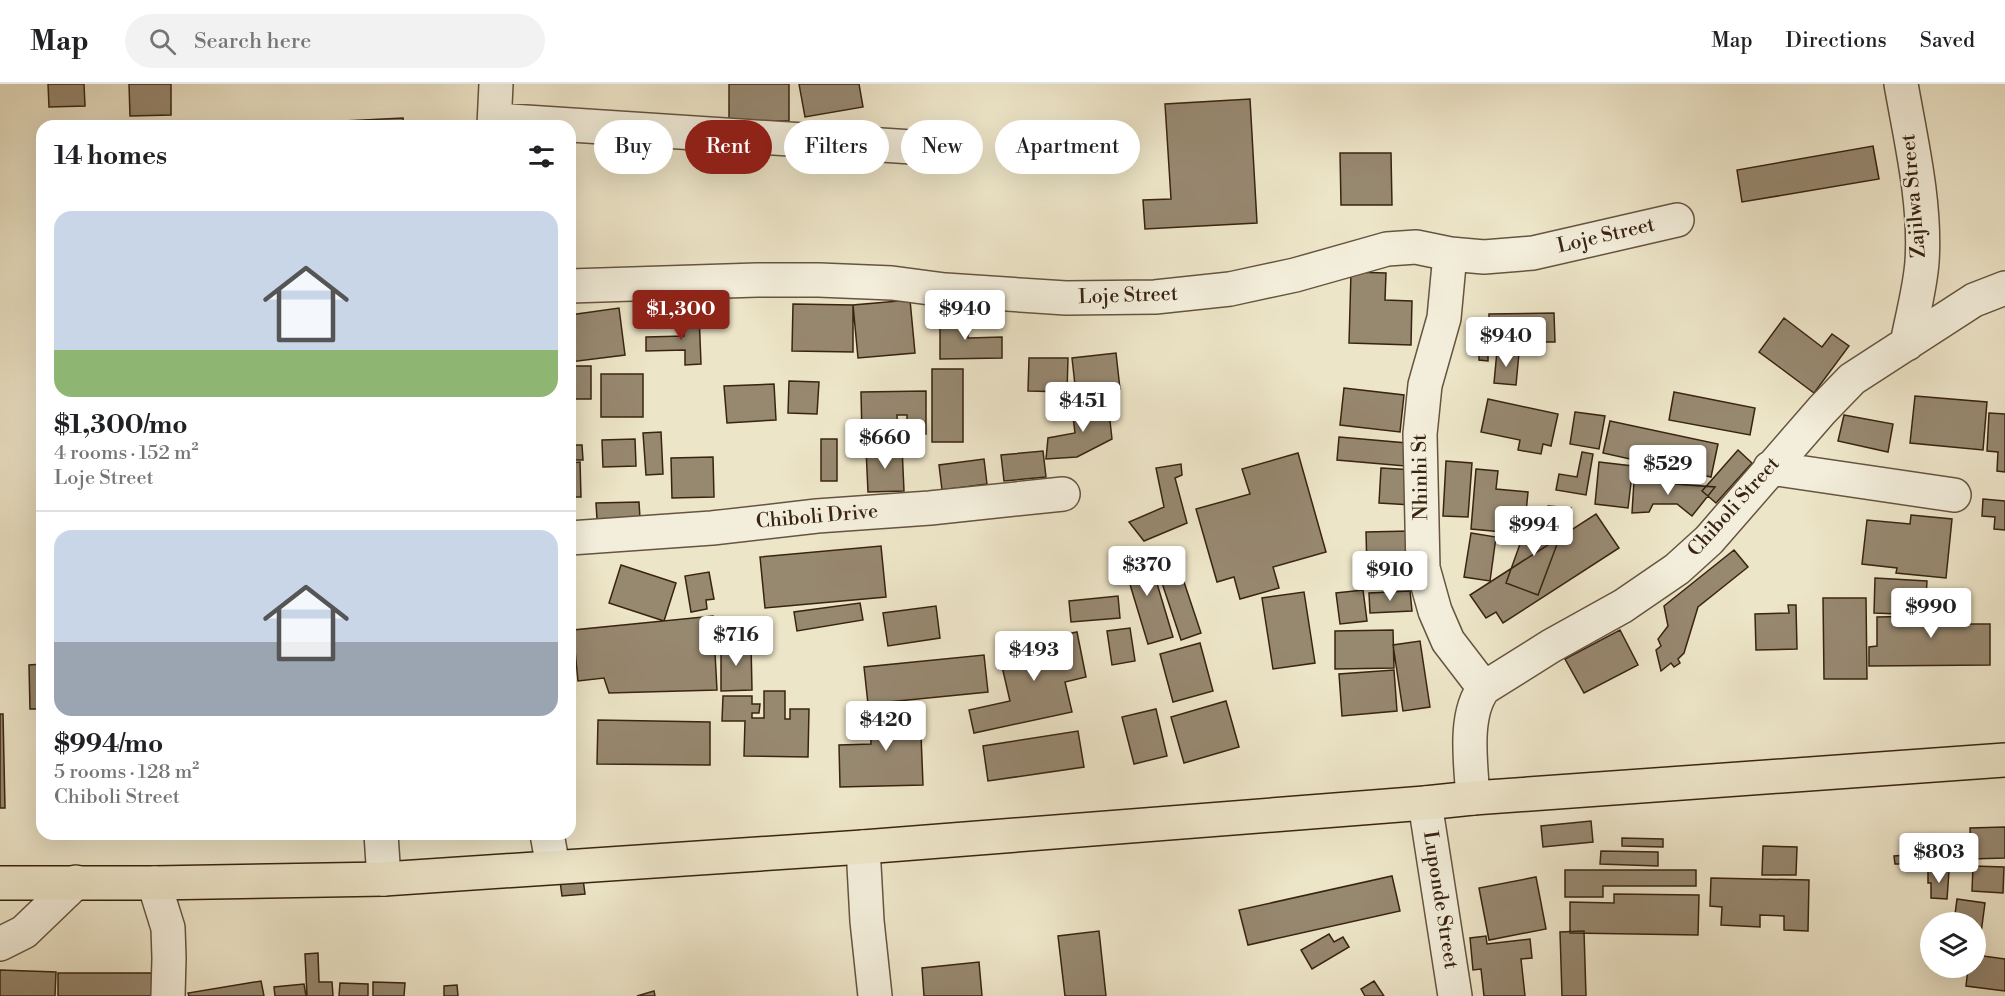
<!DOCTYPE html>
<html lang="en">
<head>
<meta charset="utf-8">
<style>
  body { margin:0; font-family:"Libre Bodoni",serif; background:#f2f2f2; color:#202124; height:100vh; display:flex; flex-direction:column; font-size:22px; white-space:nowrap }
  * { box-sizing:border-box; margin:0 }
  p { font-size:20px; color:#757577 }
  .icon { flex:none; width:33px; height:33px; fill:none; stroke:currentColor; stroke-width:2; stroke-linecap:round; stroke-linejoin:round }
  .map { position:relative; flex:1; overflow:hidden }
  .panel { position:absolute; left:36px; top:36px; width:540px; height:720px; display:flex; flex-direction:column; background:#fff; border-radius:18px; box-shadow:0 6px 24px #0002 }
  .panel>* { flex:none }
  .hud { position:absolute; left:594px; top:36px; width:570px; height:54px; display:flex; gap:12px }
  .tools { position:absolute; left:1920px; top:828px; display:grid; gap:12px }
  .tools a { display:grid; place-items:center; width:66px; height:66px; border-radius:50%; background:#fff; box-shadow:0 6px 24px #0002; font-size:30px }
  .price { position:absolute; translate:-50% -51px; padding:0 14px; border-radius:6px; background:#fff; color:#222; font-size:20px; line-height:39px; filter:drop-shadow(0 2px 3px #0008) }
  .price::after { content:''; position:absolute; left:50%; top:36px; width:18px; height:14px; margin-left:-9px; background:inherit; clip-path:polygon(0 0,100% 0,50% 100%) }
  .price.selected { background:#8f2418; color:#fff }
  ul { padding:0; list-style:none }
  li { display:grid; align-content:center; gap:12px; height:318px; padding:0 18px }
  li+li { border-top:2px solid #e0e0e0 }
  li span { display:grid; place-items:center; height:186px; border-radius:18px; color:#555 }
  li>.icon { margin-inline-start:auto }
  span .icon { width:108px; height:108px; fill:#fffc; stroke-width:1 }
  li b { font-size:26px }
  h2 { display:flex; justify-content:space-between; align-items:center; height:72px; padding:0 18px; font-size:26px }
  .chip { padding:0 21px; border-radius:27px; background:#fff; box-shadow:0 6px 24px #0002; font-size:21px; line-height:54px }
  .chip.selected { background:#8f2418; color:#fff }
  header { display:flex; align-items:center; gap:36px; box-sizing:border-box; height:84px; padding:0 30px; background:#fff; border-bottom:2px solid #e0e0e0 }
  header strong { font-size:28px }
  nav { display:flex; gap:33px; margin-inline-start:auto; font-size:21px }
  .search { width:420px; height:54px; background:#f2f2f2; display:flex; align-items:center; gap:15px; box-sizing:border-box; padding:0 21px; border-radius:33px; color:#757577; font-size:22px }
  .map>svg:first-child { display:block }
  .building { fill:#978870; stroke:#392411; stroke-width:1.5 }
  .lines { fill:none; stroke-linecap:round; stroke-linejoin:round }
  .minor-casing { stroke:#66543f; stroke-width:36 }
  .highway-casing { stroke:#392411; stroke-width:36 }
  .minor { stroke:#f3eedb; stroke-width:33 }
  .highway { stroke:#ede5c8; stroke-width:33 }
  .labels { text-anchor:middle; dominant-baseline:central; stroke-width:4.5; stroke-linejoin:round; paint-order:stroke }
  .street-label { font-size:20px; fill:#392411; stroke:#f3eedb }
</style>
</head>
<body>
<header>
<strong>Map</strong>
<div class="search"><svg class="icon" aria-label="search" viewBox="0 0 24 24"><circle cx="10" cy="10" r="6"/><path d="M15 15l6 6"/></svg>Search here</div>
<nav><a>Map</a><a>Directions</a><a>Saved</a></nav>
</header>
<div class="map">
<svg width="2005" height="912" viewBox="0 0 2005 912">
  <rect width="100%" height="100%" fill="#ede5c8"/>
  <filter id="stains"><feTurbulence type="fractalNoise" baseFrequency=".00333" numOctaves="4"/><feColorMatrix values="0 0 0 0 .2 0 0 0 0 .09 0 0 0 0 .02 0 0 0 .5 -.17"/></filter>
  <radialGradient id="worn" r=".72"><stop offset=".6" stop-color="#630" stop-opacity="0"/><stop offset="1" stop-color="#630" stop-opacity=".3"/></radialGradient>
  <path class="building" d="M48,0h36l1,22 -36,1z
    M129,0h42v31l-41,1z
    M729,0h60v37h-60z
    M799,0h60l4,23 -58,10z
    M1250,15l7,124 -112,6 -2,-29 28,-1 -6,-95z
    M403,34l1,8h-101v-3z
    M1873,62l6,33 -137,23 -5,-32z
    M1340,69h51l1,52h-51z
    M1351,188l35,1 -1,27 27,1 -1,44 -62,-2z
    M910,216l5,53 -57,5 -5,-53z
    M793,220l60,1v47l-61,-1z
    M619,224l6,47 -55,7v-47z
    M683,229h16l2,51 -16,1v-15l-39,1v-14l38,-1z
    M1554,229l1,29h-66v-28z
    M940,231h27l1,23 34,-1v21l-62,1z
    M1784,234l38,29 10,-13 17,12 -35,47 -55,-41z
    M1479,265h9v12l-9,-1z
    M1497,267l22,2 -3,32 -22,-2z
    M1116,269l4,36 -44,5 -4,-36z
    M1029,274h39l-1,34 -39,-1z
    M570,282h21v33h-21z
    M932,285h31v73h-31z
    M601,290h42v43h-42z
    M789,297l30,1 -2,32 -29,-1z
    M774,300l2,36 -49,3 -3,-37z
    M1344,304l60,7 -4,37 -60,-7z
    M926,307v43h-19v-19h-10l1,21 -36,1 -1,-45z
    M1674,308l81,16 -5,27 -81,-15z
    M1915,312l72,6 -4,48 -73,-7z
    M1488,315l70,15 -7,32 -8,-2 -2,10 -23,-4 2,-10 -39,-8z
    M1108,319l4,36 -35,18 -31,2 2,-21 27,-5 -3,-25z
    M1575,328l30,4 -6,33 -29,-5z
    M1989,329l16,1v58l-8,-1 1,-19 -11,-1z
    M1844,331l49,9 -5,28 -50,-11z
    M1610,337l108,23 -7,33 -108,-24z
    M661,348l2,42 -17,1 -3,-42z
    M1339,353l68,6 -2,23 -68,-6z
    M635,355l1,27 -33,1 -1,-27z
    M821,355h16v42h-16z
    M570,361h12l1,15h-13z
    M902,363l2,44 -36,1 -2,-43z
    M1738,366l14,13 -36,40 -14,-12z
    M1043,367l3,26 -42,4 -3,-26z
    M1582,368l11,2 -7,41 -30,-5 3,-16 18,3z
    M1298,369l28,99 -53,15 6,21 -39,11 -6,-22 -17,5 -21,-73 54,-15 -8,-25z
    M713,373l1,40 -42,1 -1,-40z
    M984,375l3,25 -45,6 -3,-25z
    M1446,377l26,2 -4,54 -25,-1z
    M580,378l1,35h-11v-34z
    M1599,378l34,4 -5,42 -33,-4z
    M1181,380l1,11 -7,3 12,45 -43,18 -15,-19 35,-15 -8,-39z
    M1381,384l33,2 -2,35 -33,-2z
    M1476,385l22,2 -2,18 32,3 -4,42 -53,-5z
    M1634,397l81,6 -23,29 -15,-12h-24l-4,8 -17,1z
    M1983,415l22,2v29l-11,-1 1,-12 -13,-1z
    M639,418l1,16 -43,1 -1,-16z
    M1548,422l23,2 -1,12 -22,-2z
    M1596,430l23,34 -116,75 -7,-11 -10,6 -16,-23z
    M1911,431l41,4 -6,59 -50,-5 1,-5 -35,-4 5,-44 43,4z
    M1529,435l33,12 -24,64 -32,-12z
    M1410,447l1,36 -44,2 -1,-37z
    M1471,449l25,4 -6,44 -26,-4z
    M881,462l5,51 -121,11 -5,-51z
    M1147,466l26,87 -25,7 -26,-86z
    M1734,466l14,17 -50,40 -14,46 -6,6 2,4 -6,4 -3,-4 -10,8 -5,-21 5,-4 -3,-7 10,-13 -4,-20z
    M1174,468l27,81 -20,7 -27,-81z
    M621,481l55,18 -12,38 -55,-18z
    M709,488l5,27 -8,1 1,9 -16,3 -6,-36z
    M1875,494l52,3 -2,34 -51,-2z
    M1363,506l4,31 -27,3 -4,-31z
    M1410,507l2,20 -42,2 -1,-20z
    M1304,508l11,71 -42,6 -11,-71z
    M1118,512l2,22 -49,4 -2,-21z
    M1823,514h43l1,81h-43z
    M1959,514v26h31v41l-121,1v-19l8,-1v-29l51,-1v-17z
    M860,519l3,17 -66,11 -3,-19z
    M1788,521h8l1,44 -41,1 -1,-36 34,-1z
    M936,522l4,32 -52,8 -5,-33z
    M713,532l4,74 -108,3 -5,-15 -26,3 -5,-51z
    M1130,544l5,33 -23,4 -5,-34z
    M1393,546l1,38 -59,1v-38z
    M1620,546l18,35 -54,28 -19,-34z
    M1077,548l9,45 -21,5 7,30 -98,21 -5,-23 41,-9 -12,-52z
    M1420,557l10,66 -27,4 -10,-66z
    M721,559h30l1,47 -31,1z
    M1200,559l13,48 -40,11 -13,-48z
    M984,571l4,37 -120,12 -4,-37z
    M42,580v45h-12l-1,-44z
    M1394,586l3,41 -55,5 -3,-42z
    M764,607h21v28h5v-10h19l-1,48 -64,-1 1,-35h-23l1,-25h29v8h8l-1,9h-7v5h12z
    M1226,617l13,46 -55,16 -13,-46z
    M920,625l3,76 -83,2 -1,-42 32,-1 -1,-34z
    M1156,625l11,47 -33,8 -12,-47z
    M0,630h3l2,94h-5z
    M598,636l112,2v43l-113,-1z
    M1078,647l6,36 -96,14 -5,-35z
    M1591,737l2,21 -50,5 -2,-21z
    M2005,743v31l-34,1 -1,-31z
    M1622,754l41,1v8l-41,-1z
    M1763,762l34,1 -1,28h-34z
    M1601,767l57,1v14l-58,-2z
    M1907,771l1,9h-13l-1,-8z
    M1973,782l31,1 -1,26 -31,-2z
    M1565,786h131v16h-93v11h-38z
    M1928,786l21,1 -2,28 -16,-1v-15h-3z
    M1392,792l8,35 -152,34 -9,-35z
    M1536,793l10,52 -57,11 -10,-52z
    M1711,794l98,2 -1,51 -24,-1v-14l-24,-1v12l-39,-2 1,-18 -12,-1z
    M583,795l2,15 -23,2 -2,-15z
    M1614,810l85,1 -1,40 -128,-2v-31l44,1z
    M1957,815l28,4 -6,45h-3v-26h-22z
    M1099,847l7,65h-41l-7,-60z
    M1584,847l2,65h-24l-2,-64z
    M1329,850l5,8 9,-5 6,10 -37,22 -11,-19z
    M1486,852l1,8 43,-5 2,19 -11,1 4,37h-41l-3,-27 -8,1 -3,-32z
    M318,869l1,29h13l1,14h-26l-2,-42z
    M1976,871l29,4v32l-39,-5 2,-18h8z
    M979,878l3,34h-58l-2,-28z
    M0,886l56,2 -1,24h-55z
    M58,889h100v23h-100z
    M261,897l3,15h-75l-1,-3z
    M1374,897l10,15h-19l-4,-7z
    M373,898l32,1 -1,13h-31z
    M340,899l28,1v12h-29z
    M304,900l2,12h-31l-1,-9z
    M457,901l1,11h-14v-10z
    M654,907l1,5h-18z"/>
  <g class="lines">
    <defs>
      <path id="minor" d="M1901,0c10,57 25,120 21,178 -2,27 -10,55 -15,82
        M495,36l448,29
        M494,42l2,-42
        M1450,170l-6,64 -19,67 -5,49 3,134 12,43 13,30 36,47
        M570,202l187,-6h62l73,3 53,7 121,8 89,-1 75,-8 65,-14 92,-26 29,-2 34,7 34,3 49,-4 144,-33
        M1770,384l184,27
        M570,454l142,-10 105,-12 113,-8 133,-14
        M1473,714c-2,-33 -10,-83 11,-110l67,-42 72,-40 54,-37 32,-29 113,-130 30,-31 122,-79 31,-12
        M1425,719l30,193
        M381,750l3,45
        M547,750l6,33
        M863,763l4,74 8,75
        M154,799l14,45 1,30 -1,38
        M0,860l24,-12 52,-50"/>
      <path id="highway" d="M0,799h154l230,-4 479,-32 562,-44 48,-5 532,-38"/>
    </defs>
    <use href="#minor" class="minor-casing"/>
    <use href="#highway" class="highway-casing"/>
    <use href="#minor" class="minor"/>
    <use href="#highway" class="highway"/>
  </g>
  <g class="labels">
    <g class="street-label">
      <text transform="translate(1914 112) rotate(-95)">Zajilwa Street</text>
      <text transform="translate(1606 152) rotate(-13)">Loje Street</text>
      <text transform="translate(1128 212) rotate(-2)">Loje Street</text>
      <text transform="translate(1421 393) rotate(-91)">Nhinhi St</text>
      <text transform="translate(1734 423) rotate(-48)">Chiboli Street</text>
      <text transform="translate(817 433) rotate(-5)">Chiboli Drive</text>
      <text transform="translate(1440 816) rotate(81)">Luponde Street</text>
    </g>
  </g>
  <rect width="100%" height="100%" filter="url(#stains)"/>
  <rect width="100%" height="100%" fill="url(#worn)"/>
</svg>
<div class="tools">
<a><svg class="icon" aria-label="layers" viewBox="0 0 24 24"><path d="M12 4l9 5-9 5-9-5zM3 14l9 5 9-5"/></svg></a>
</div>
<b class="price selected" style="left:681px;top:257px">$1,300</b>
<b class="price" style="left:965px;top:257px">$940</b>
<b class="price" style="left:1506px;top:284px">$940</b>
<b class="price" style="left:1083px;top:349px">$451</b>
<b class="price" style="left:885px;top:386px">$660</b>
<b class="price" style="left:1668px;top:412px">$529</b>
<b class="price" style="left:1534px;top:473px">$994</b>
<b class="price" style="left:1147px;top:513px">$370</b>
<b class="price" style="left:1390px;top:518px">$910</b>
<b class="price" style="left:1931px;top:555px">$990</b>
<b class="price" style="left:736px;top:583px">$716</b>
<b class="price" style="left:1034px;top:598px">$493</b>
<b class="price" style="left:886px;top:668px">$420</b>
<b class="price" style="left:1939px;top:800px">$803</b>
<div class="hud">
<a class="chip">Buy</a>
<a class="chip selected">Rent</a>
<a class="chip">Filters</a>
<a class="chip">New</a>
<a class="chip">Apartment</a>
</div>
<section class="panel">
<h2>14 homes<svg class="icon" aria-label="filters" viewBox="0 0 24 24"><path d="M4 7h16M4 17h16"/><circle cx="9" cy="7" r="2"/><circle cx="15" cy="17" r="2"/></svg></h2>
<ul>
<li><span style="background:linear-gradient(#c9d6e8 75%,#8fb573 0)"><svg class="icon" aria-label="home" viewBox="0 0 24 24"><path d="M3 11l9-7 9 7M6 9v11h12V9"/></svg></span><div><b>$1,300/mo</b><p>4 rooms · 152 m²</p><p>Loje Street</p></div></li>
<li><span style="background:linear-gradient(#c9d6e8 60%,#9aa5b1 0)"><svg class="icon" aria-label="home" viewBox="0 0 24 24"><path d="M3 11l9-7 9 7M6 9v11h12V9"/></svg></span><div><b>$994/mo</b><p>5 rooms · 128 m²</p><p>Chiboli Street</p></div></li>
</ul>
</section>
</div>
</body>
</html>
